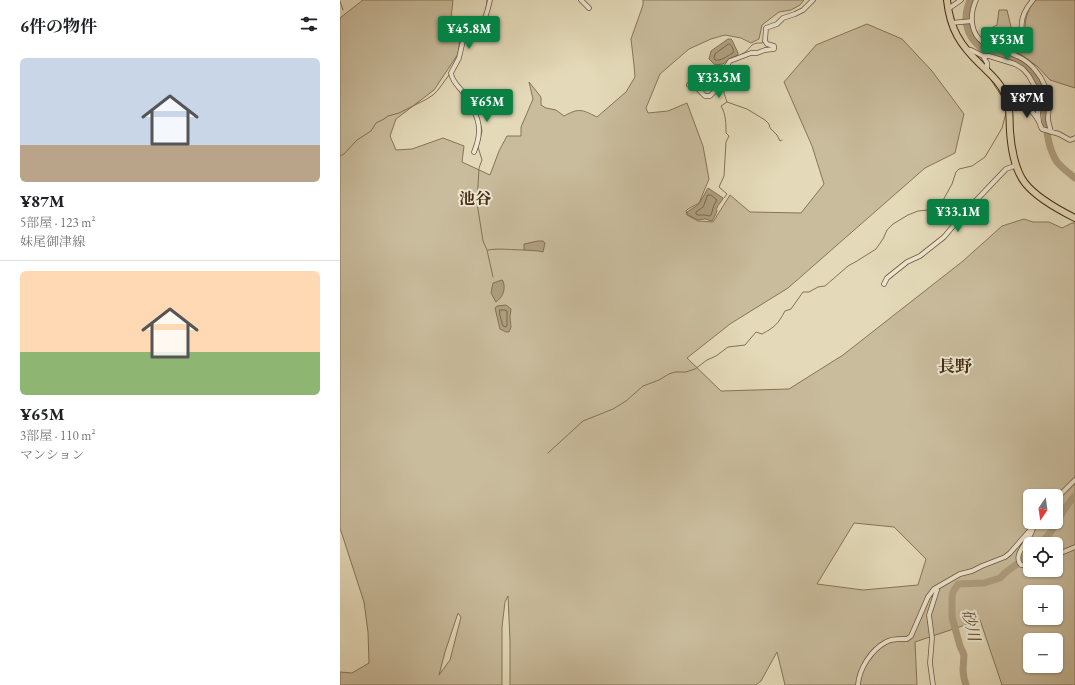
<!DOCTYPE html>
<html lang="ja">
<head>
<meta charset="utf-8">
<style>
  body { margin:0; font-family:"EB Garamond","Noto Serif JP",serif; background:#f6f6f6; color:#202124; height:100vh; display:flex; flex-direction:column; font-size:15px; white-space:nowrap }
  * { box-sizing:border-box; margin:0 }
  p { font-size:13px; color:#757577 }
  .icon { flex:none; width:22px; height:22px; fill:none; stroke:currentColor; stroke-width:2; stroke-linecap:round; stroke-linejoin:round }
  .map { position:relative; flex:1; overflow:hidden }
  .side { display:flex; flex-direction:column; background:#fff; width:340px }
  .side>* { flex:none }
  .needle { width:26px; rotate:193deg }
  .fabs { position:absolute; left:683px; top:489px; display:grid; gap:8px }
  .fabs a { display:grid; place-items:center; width:40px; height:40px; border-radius:6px; background:#fff; box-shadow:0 1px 3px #0004; font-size:20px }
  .price { position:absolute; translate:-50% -34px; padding:0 9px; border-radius:4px; background:#0b8043; color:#fff; font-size:13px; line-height:26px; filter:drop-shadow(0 1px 2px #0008) }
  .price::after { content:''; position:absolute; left:50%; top:24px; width:12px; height:9px; margin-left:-6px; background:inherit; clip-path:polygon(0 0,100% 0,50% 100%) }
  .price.active { background:#222; color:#fff }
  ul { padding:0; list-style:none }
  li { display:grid; align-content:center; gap:8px; height:212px; padding:0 20px }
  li+li { border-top:1px solid #e0e0e0 }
  li span { display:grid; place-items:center; height:124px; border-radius:6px; color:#555 }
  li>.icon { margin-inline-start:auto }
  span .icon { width:72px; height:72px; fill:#fffc; stroke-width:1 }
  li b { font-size:17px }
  h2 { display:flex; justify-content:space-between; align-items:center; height:48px; padding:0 20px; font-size:17px }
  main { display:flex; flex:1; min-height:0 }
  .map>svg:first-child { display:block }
  .green { fill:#c9bc9d; stroke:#867458; fill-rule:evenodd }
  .water { fill:#ae9f80; stroke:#847154 }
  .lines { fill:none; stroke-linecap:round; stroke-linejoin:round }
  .shore { stroke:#796649; stroke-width:1 }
  .stream { stroke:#847154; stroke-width:1 }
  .river { stroke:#ae9f80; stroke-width:7 }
  .minor-casing { stroke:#6c583c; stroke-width:5.5 }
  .primary-casing { stroke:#442c12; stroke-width:8 }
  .minor { stroke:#ede7d2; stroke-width:4 }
  .primary { stroke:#e4dab9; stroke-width:6 }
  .labels { text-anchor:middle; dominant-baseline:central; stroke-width:4; stroke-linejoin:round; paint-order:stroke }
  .neighbourhood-label { font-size:16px; font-weight:bold; fill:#442c12; stroke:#ede7d2 }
  .water-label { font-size:16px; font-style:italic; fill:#5e492e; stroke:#ede7d2 }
  .quarter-label { font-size:17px; font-weight:bold; fill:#442c12; stroke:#ede7d2 }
</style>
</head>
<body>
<main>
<section class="side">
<h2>6件の物件<svg class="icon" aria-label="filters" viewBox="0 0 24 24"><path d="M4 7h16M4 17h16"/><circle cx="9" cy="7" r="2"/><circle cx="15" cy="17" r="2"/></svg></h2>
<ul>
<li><span style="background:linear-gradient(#c9d6e8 70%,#b9a48a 0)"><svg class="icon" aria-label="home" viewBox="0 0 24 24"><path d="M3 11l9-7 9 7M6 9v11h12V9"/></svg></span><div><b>¥87M</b><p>5部屋 · 123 m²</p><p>妹尾御津線</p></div></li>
<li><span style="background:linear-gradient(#ffd9b3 65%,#8fb573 0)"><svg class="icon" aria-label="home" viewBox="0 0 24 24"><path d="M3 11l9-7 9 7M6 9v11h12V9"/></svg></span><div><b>¥65M</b><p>3部屋 · 110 m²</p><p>マンション</p></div></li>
</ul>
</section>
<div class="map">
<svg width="735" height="685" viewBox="0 0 735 685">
  <rect width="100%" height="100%" fill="#e4dab9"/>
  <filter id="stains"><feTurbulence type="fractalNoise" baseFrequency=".005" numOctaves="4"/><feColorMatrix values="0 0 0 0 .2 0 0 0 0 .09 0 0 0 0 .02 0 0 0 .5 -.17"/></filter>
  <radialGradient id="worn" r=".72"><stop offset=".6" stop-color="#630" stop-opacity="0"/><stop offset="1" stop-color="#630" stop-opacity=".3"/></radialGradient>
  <path class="green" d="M23,0h90l-2,18 10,12 -3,24 -24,36 -38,29 -6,17 6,14 16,-1 31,-11 21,8 -2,16 28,13 9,-24 8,-15h14v-9l12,-28 -4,-17 12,15v8l5,3 10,2 8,6c15,-8 17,-7 33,1l29,-25 9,-15 -1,-12 -3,-26 12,-34v-5h161l-4,5 -9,5 -12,2 -17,13 -3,14 -8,4 -10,-5 -16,-3 -14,4 -22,10 -29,25 -14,34 2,5 20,-2 19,-8 16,43 6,33 -10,24 -11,6 -2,2 1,4 11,6 15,1 17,-27 20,17 51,1 23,-29 -12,-38 -28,-64 32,-37 51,-21 35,15 30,32 32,43 -9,39 -30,15 -137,120 -58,36 -43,34 34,33 68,-2 54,-34 120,-94 39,-35 22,-7 9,3h16l13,6 10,-5h3v462h-73l-22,-65 -65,22 2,43h-132l-8,-33 -16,29 -5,4h-246v-44l-2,-45 -3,6 -3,25v58h-162v-13l12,1 17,-10 -1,-31 -4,-30 -24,-74v-510zM690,496h26v26h-26zM514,523l40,4 32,32 -8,26 -55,5 -46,-6zM690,544h26v26h-26zM690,592h26v26h-26zM118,613l3,4 -11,43 -11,15 6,-23zM690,640h26v26h-26z
    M695,0h40v88l-25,-8 -12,-13 -12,-9 -18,-12 -11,-9 -6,-9 6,-3 2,-15h8l5,21 18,8v-7l-5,-4c0,-11 4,-20 10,-28z"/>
  <path class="water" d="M388,39h3l1,1 6,13v2l-9,4 -6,5 -8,1 -6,-6 2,-8z
    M368,188l15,10c-1,4 -5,6 -6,10 -1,1 0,2 0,3 -1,3 -3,7 -5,10l-7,-2 -7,1 -10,-5 -1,-3 12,-8z
    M198,241h5l2,2 -2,9 -4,-1 -15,-1v-6z
    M162,280l1,1c3,8 0,16 -7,21l-5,-9 2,-10z
    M166,305l5,4 -1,8 1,10 -2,5h-3l-6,-3 -5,-21 2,-2z"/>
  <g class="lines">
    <path class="shore" d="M389,44c3,1 5,6 4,9 -6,3 -11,8 -18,7l-1,-2 1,-4z
      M368,195h3l6,5 -3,5 -3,10 -2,1 -4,-1h-7l-2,-1v-2l7,-5z
      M160,310h5l2,1v15l-1,1 -3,-1 -3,-10z"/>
    <path class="stream" d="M0,1l3,9
      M146,10l1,-10
      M120,46l1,-8 2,-4 14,-11 7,-8
      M641,47v7
      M402,54c10,-4 6,-12 20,-11l1,-2
      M641,57l4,8
      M647,74l17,26
      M387,102l20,7 18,11 4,4 1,4 7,7 3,6 2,-1
      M141,126l1,5 -4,16 4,13 -3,8 -2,35 6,38 4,9 6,27
      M0,156l4,-2 13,-14 14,-9 5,-8 8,-4 4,-3 11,-3 26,-13 8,-5 5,-5 11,-15
      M384,198l3,-4 -8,-7 5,-11 2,-34 3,-6 -3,-3c0,-9 0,-19 -5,-27l6,-4 -3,-9 1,-22
      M148,250c10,-2 25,0 36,0
      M208,453l35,-32 30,-12 13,-8 17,-15 16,-6 10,-6 6,-2h11l9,-3 12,-9 9,-4 12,-9 17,-2 11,-13 6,2c13,-7 16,-10 23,-23l6,-2 12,-17h6l9,-5 7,-1 23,-20 9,-5 19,-12 7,-10 4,-9 6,-6 15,-9 10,-4 10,-1 10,-3 4,-5 10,-18 4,-12 3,-3 13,-3 13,-9 17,-29 4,-15"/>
    <path class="river" d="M630,0c-4,10 -6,20 -2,30 2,6 6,12 12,17 3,2 8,3 11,4 14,5 31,9 40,21 21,25 8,62 26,90 5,6 12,11 18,16
      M699,544c16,-11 21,-34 36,-48
      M626,685l-2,-7 -1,-8 1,-15 -4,-9 -8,-29v-20l1,-5 5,-8 26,-1 16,-5 6,-6 18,-13 6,-9"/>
    <defs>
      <path id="minor" d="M241,0l8,8
        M636,0c-7,16 -6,34 9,44 5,3 12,4 17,6 13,4 26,10 34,21 8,9 12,22 13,34 0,5 -1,10 -1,15 1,4 2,8 3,12
        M608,9l13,-9
        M611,23l21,-2
        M682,30c-2,-11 4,-22 11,-30
        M626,49l5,1 12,6h6l26,8 8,5 6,7 6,11 4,34
        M643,56l4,7v8
        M349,85l5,3 2,-1 9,9h5l7,-7 5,-16 8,-12 21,-8h6l8,-3 9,-1v-3l-7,-2 -2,-3 1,-13 11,-4 6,-6 12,-4 8,-4 10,-10
        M669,109l4,-1 7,-4c7,1 14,9 18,16 2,3 2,6 4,9l17,5 11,6 5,-2
        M134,152c6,-14 8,-28 -1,-42 -1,-2 -3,-3 -4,-5 -3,-4 -3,-9 -7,-14 -4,-5 -10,-10 -11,-18l8,-15 5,-22 18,-13c5,-7 6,-15 8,-23
        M544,284l3,-6 20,-16 13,-6 24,-19 22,-26 40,-42 11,-4
        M716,499l19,-19
        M716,555l19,-8
        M690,566l-9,-1c-10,-11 11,-26 12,-37
        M518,685c1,-16 13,-35 28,-43 6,-4 14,-3 21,-3l4,-3 17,-39 6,-8 26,-15 12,-3 10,-5 23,-9 5,-4 27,-31
        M593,685l-3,-22 2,-25 -3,-23 9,-28"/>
      <path id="primary" d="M607,0c3,29 13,45 34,65 9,9 16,14 22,25 8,15 6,26 7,41 1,16 5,39 15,52 11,14 34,27 50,35"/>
    </defs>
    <use href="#minor" class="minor-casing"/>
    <use href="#primary" class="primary-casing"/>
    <use href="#minor" class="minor"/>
    <use href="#primary" class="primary"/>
  </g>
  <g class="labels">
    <g class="neighbourhood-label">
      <text x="135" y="198">池谷</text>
    </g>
    <g class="water-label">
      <text transform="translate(631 625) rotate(77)">砂川</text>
    </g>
    <g class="quarter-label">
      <text x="615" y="366">長野</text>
    </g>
  </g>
  <rect width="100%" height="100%" filter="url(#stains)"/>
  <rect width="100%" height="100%" fill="url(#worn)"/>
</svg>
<div class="fabs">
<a><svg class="needle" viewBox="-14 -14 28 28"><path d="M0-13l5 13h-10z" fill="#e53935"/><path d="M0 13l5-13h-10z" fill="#757577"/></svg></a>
<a><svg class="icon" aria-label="locate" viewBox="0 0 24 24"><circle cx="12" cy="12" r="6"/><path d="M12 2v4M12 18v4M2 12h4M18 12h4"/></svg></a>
<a>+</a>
<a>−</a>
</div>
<b class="price" style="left:129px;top:50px">¥45.8M</b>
<b class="price" style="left:667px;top:61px">¥53M</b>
<b class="price" style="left:379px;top:99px">¥33.5M</b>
<b class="price active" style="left:687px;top:119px">¥87M</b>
<b class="price" style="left:147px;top:123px">¥65M</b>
<b class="price" style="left:618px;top:233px">¥33.1M</b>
</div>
</main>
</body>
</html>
